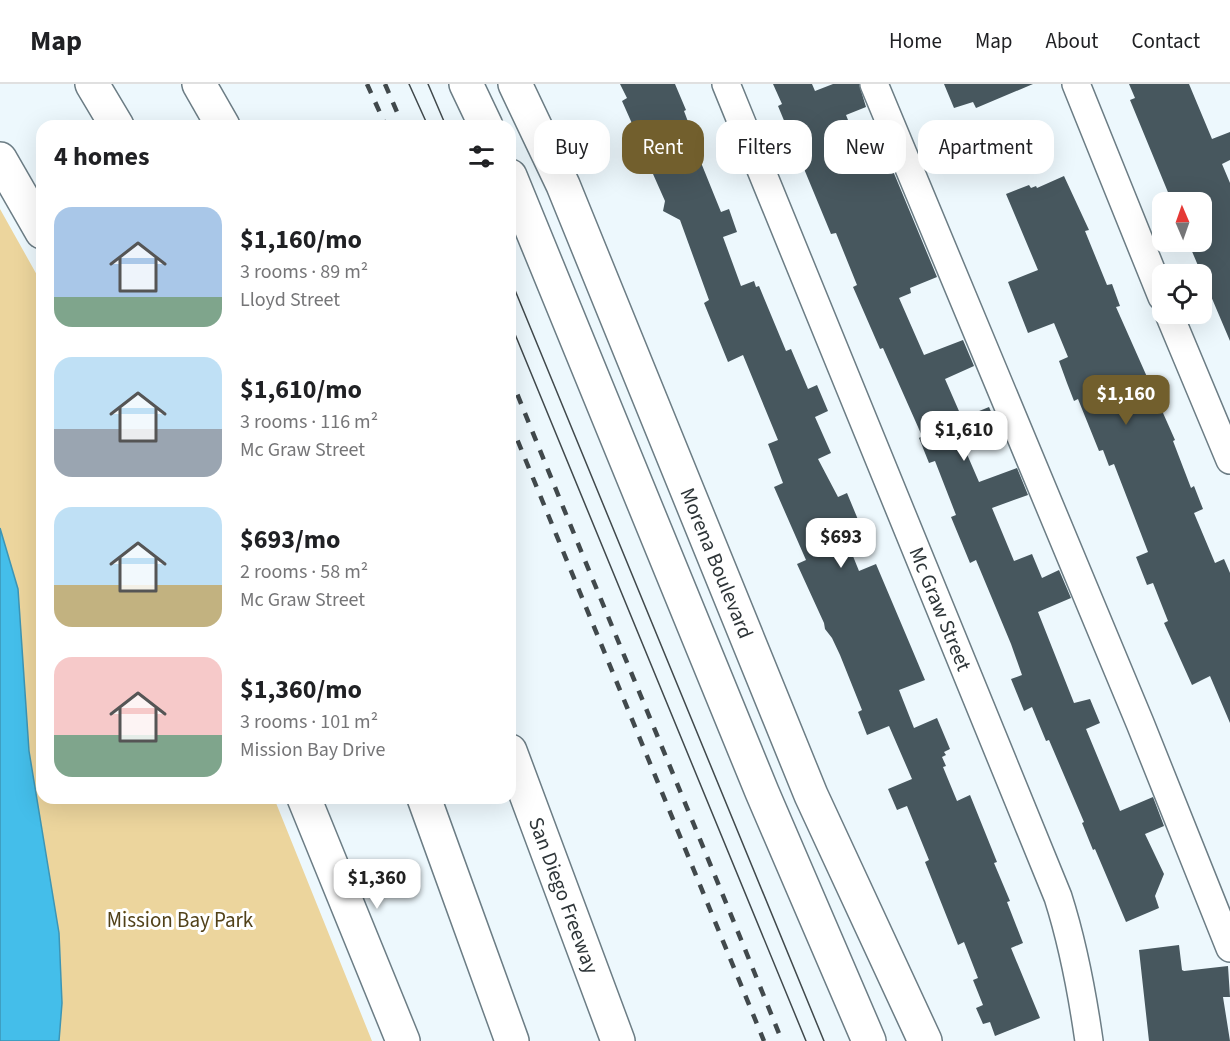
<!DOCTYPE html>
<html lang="en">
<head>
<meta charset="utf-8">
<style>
  body { margin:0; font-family:"Source Sans 3",sans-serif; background:#f6f6f6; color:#202124; height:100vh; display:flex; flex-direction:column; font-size:22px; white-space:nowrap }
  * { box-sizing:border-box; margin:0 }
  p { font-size:20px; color:#757577 }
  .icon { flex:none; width:33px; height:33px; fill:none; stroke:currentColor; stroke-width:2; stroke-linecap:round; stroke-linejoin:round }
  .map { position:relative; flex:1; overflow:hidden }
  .drawer { position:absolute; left:36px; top:36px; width:480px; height:684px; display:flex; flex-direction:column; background:#fff; border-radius:18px; box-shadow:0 6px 24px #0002 }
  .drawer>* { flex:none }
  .guide { position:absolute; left:534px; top:36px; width:570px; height:54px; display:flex; gap:12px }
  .needle { width:39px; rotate:358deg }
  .controls { position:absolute; left:1152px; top:108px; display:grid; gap:12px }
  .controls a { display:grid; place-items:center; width:60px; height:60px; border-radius:12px; background:#fff; box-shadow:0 6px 24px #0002; font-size:30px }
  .price { position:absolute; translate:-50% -51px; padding:0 14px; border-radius:12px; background:#fff; color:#222; font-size:20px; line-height:39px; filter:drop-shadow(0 2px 3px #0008) }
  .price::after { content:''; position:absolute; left:50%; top:36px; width:18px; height:14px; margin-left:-9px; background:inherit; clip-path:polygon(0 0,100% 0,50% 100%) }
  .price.selected { background:#725f2d; color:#fff }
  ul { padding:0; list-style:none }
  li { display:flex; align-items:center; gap:18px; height:150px; padding:0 18px }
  li span { display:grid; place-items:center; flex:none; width:168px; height:120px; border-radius:18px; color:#555 }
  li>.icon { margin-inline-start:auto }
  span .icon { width:72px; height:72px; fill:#fffc; stroke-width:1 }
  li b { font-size:26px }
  h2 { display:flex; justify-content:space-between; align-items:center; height:72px; padding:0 18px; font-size:26px }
  .pill { padding:0 21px; border-radius:18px; background:#fff; box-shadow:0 6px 24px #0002; font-size:21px; line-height:54px }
  .pill.selected { background:#725f2d; color:#fff }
  header { display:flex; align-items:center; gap:36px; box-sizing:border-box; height:84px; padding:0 30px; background:#fff; border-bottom:2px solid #e0e0e0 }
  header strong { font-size:28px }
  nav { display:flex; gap:33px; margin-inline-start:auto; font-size:21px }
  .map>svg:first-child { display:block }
  .green { fill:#ecd59d }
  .water { fill:#44beea; stroke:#3d95b5; stroke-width:1.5 }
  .building { fill:#47575e }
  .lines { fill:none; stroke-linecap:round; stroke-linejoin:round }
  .minor-casing { stroke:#6c7d85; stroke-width:30 }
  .major-casing { stroke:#6c7d85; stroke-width:36 }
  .highway-casing { stroke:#6c7d85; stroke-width:36 }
  .minor { stroke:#fff; stroke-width:27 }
  .major { stroke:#fff; stroke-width:33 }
  .highway { stroke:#fff; stroke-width:33 }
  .tram { stroke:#41494c; stroke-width:1.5 }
  .rail { stroke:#41494c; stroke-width:4.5; stroke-dasharray:10 10; stroke-linecap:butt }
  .labels { text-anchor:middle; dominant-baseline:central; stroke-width:6; stroke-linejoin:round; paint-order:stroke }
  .street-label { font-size:21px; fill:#2e3538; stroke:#fff }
  .park-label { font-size:21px; fill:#514119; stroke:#fff }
</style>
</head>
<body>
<header>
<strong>Map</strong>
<nav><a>Home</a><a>Map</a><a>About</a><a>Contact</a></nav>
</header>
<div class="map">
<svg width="1230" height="957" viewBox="0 0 1230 957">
  <rect width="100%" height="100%" fill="#edf8fd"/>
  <path class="green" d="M0,125l42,75v514h232l98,243h-313l3,-38 -3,-70 -30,-182 -11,-162 -18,-61z"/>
  <path class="water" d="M0,444l18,61 11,162 30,182 3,70 -3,38h-59z"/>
  <path class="building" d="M620,0h55l11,26 -2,1 6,16 -3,1 34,84 8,-3 8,23 -14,5 18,49 13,-5 2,6 3,-1 27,65 5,-2 17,40 9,-4 11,26 -13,6 16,36 -13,6 20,38 9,-4 12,29 -13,5 2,5 -4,2 15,37 17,-7 33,78 16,38 -26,10 15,38 23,-10 13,31 -6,3 2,3 -4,2 4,9 -3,1 14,34 13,-6 27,67 -3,1 16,38 -3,1 16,41 -12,5 29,70 -45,18 -5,-14 -7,2 -7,-16 7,-3 -10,-25 5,-2 -14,-36 -6,3 -33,-83 4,-2 -22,-54 -10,4 -9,-21 24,-10 -23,-53 -22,9 -9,-23 4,-2 -22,-55 -8,-17 -7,-9 -1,-6 -27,-59 9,-4 -32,-73 9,-4 -15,-39 10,-4 -35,-85 -15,7 -24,-59 5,-3 -29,-80 -17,-9 2,-10 -12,-27 -5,-4 -2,-5 2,-16 -10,-23 -4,2 -12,-27 5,-3z
    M773,0h39l3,7 18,-7h26l7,23 -20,8 14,35 21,-8 56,135 -27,11 1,5 -12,5 25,57 39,-15 11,26 -29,13 17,39 27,-11 10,22 -36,16 16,37 38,-14 11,27 -36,13 22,53 18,-7 10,24 17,-8 12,28 -33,14 36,91 16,-4 10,24 -14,6 34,82 33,-14 11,29 -19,8 19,40 -9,22 4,12 -33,14 -31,-73 -2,1 -11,-27 2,-1 -35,-82 -3,1 -14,-34 -8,4 -13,-32 11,-4 -11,-31 -35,-84 -6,3 -19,-46 5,-2 -21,-54 -6,2 -10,-25 3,-2 -39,-88 -3,1 -27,-62 4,-2 -21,-52 -5,1 -53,-128 4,-2z
    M944,0h89l-57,24 -3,-6 -19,6z
    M1129,0h60l23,55 18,-7v28l-8,4 8,19v158l-42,-99h14v-40h-30l-42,-102 5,-2z
    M1064,92l25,54 -4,1 22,54 5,-1 8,22 -4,1 59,133 -2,1 18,47 3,-2 9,23 -9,4 21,50 9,-4 6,14v150l-20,-47 -18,9 -28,-62 4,-2 -15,-38 -6,2 -11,-28 12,-5 -34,-88 -5,2 -6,-16 -4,1 -21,-52 -4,2 -7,-18 -8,-22 9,-4 -14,-34 -26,10 -20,-51 30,-12 -32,-76 23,-9 2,3 5,-2 1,2z
    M1179,861l3,25 2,1 44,-5 2,31h-7l7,44h-81l-10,-91z"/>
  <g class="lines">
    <defs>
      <g id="minor">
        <path id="s1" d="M726,0l332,813c15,47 24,95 31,144"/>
        <path d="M874,0l266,639 90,225"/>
        <path d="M1076,0l86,213"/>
        <path d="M1169,230l61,146"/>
      </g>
      <g id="major">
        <path d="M466,0l20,42"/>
        <path id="s2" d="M515,0l48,101 248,610 114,246"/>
        <path d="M0,75l42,73"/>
        <path d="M510,92l252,616 107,249"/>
        <path d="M304,714l99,243"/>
      </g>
      <g id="highway">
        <path d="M92,0l25,42"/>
        <path d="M199,0l24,42"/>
        <path id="s3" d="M510,667l108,290"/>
        <path d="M424,714l88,243"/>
      </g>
    </defs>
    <use href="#minor" class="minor-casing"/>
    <use href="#major" class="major-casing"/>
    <use href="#highway" class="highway-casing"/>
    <use href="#minor" class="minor"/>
    <use href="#major" class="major"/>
    <use href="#highway" class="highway"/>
    <path class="tram" d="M409,0l19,42
      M428,0l18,42
      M510,194l314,763
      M510,238l296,719"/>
    <path class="rail" d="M367,0l19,42
      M385,0l18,42
      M510,292c89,222 183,443 272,665
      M510,338l254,619"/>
  </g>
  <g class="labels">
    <g class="street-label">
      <text stroke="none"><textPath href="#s2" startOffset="520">Morena Boulevard</textPath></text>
      <text stroke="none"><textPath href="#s1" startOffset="567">Mc Graw Street</textPath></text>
      <text stroke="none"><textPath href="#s3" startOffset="154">San Diego Freeway</textPath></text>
    </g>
    <g class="park-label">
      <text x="180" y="836">Mission Bay Park</text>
    </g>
  </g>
</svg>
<div class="controls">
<a><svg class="needle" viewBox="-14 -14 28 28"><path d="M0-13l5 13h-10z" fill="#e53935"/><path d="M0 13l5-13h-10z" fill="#757577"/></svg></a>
<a><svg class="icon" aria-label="locate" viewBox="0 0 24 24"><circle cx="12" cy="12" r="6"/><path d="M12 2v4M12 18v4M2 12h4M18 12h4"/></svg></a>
</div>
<b class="price selected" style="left:1126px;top:342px">$1,160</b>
<b class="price" style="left:964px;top:378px">$1,610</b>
<b class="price" style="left:841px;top:485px">$693</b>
<b class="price" style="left:377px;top:826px">$1,360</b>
<div class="guide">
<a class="pill">Buy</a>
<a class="pill selected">Rent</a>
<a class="pill">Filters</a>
<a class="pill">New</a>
<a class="pill">Apartment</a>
</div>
<section class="drawer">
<h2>4 homes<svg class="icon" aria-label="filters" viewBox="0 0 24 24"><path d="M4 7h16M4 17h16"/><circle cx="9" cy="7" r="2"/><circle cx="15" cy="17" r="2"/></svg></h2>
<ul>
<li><span style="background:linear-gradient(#a9c7e8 75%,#7fa58c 0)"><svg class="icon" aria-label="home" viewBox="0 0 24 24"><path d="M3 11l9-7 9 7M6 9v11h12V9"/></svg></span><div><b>$1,160/mo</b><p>3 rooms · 89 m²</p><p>Lloyd Street</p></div></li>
<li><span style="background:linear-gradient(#bfe0f5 60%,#9aa5b1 0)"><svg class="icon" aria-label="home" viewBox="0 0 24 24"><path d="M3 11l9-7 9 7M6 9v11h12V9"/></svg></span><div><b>$1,610/mo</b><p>3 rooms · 116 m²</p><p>Mc Graw Street</p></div></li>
<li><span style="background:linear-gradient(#bfe0f5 65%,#c2b280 0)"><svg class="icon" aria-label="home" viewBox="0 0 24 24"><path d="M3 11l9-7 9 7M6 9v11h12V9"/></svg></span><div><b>$693/mo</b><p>2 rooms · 58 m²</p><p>Mc Graw Street</p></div></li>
<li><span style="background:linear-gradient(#f6c9c9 65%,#7fa58c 0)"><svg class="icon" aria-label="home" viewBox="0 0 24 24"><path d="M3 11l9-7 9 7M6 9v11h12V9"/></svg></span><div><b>$1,360/mo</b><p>3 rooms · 101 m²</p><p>Mission Bay Drive</p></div></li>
</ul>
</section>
</div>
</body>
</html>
